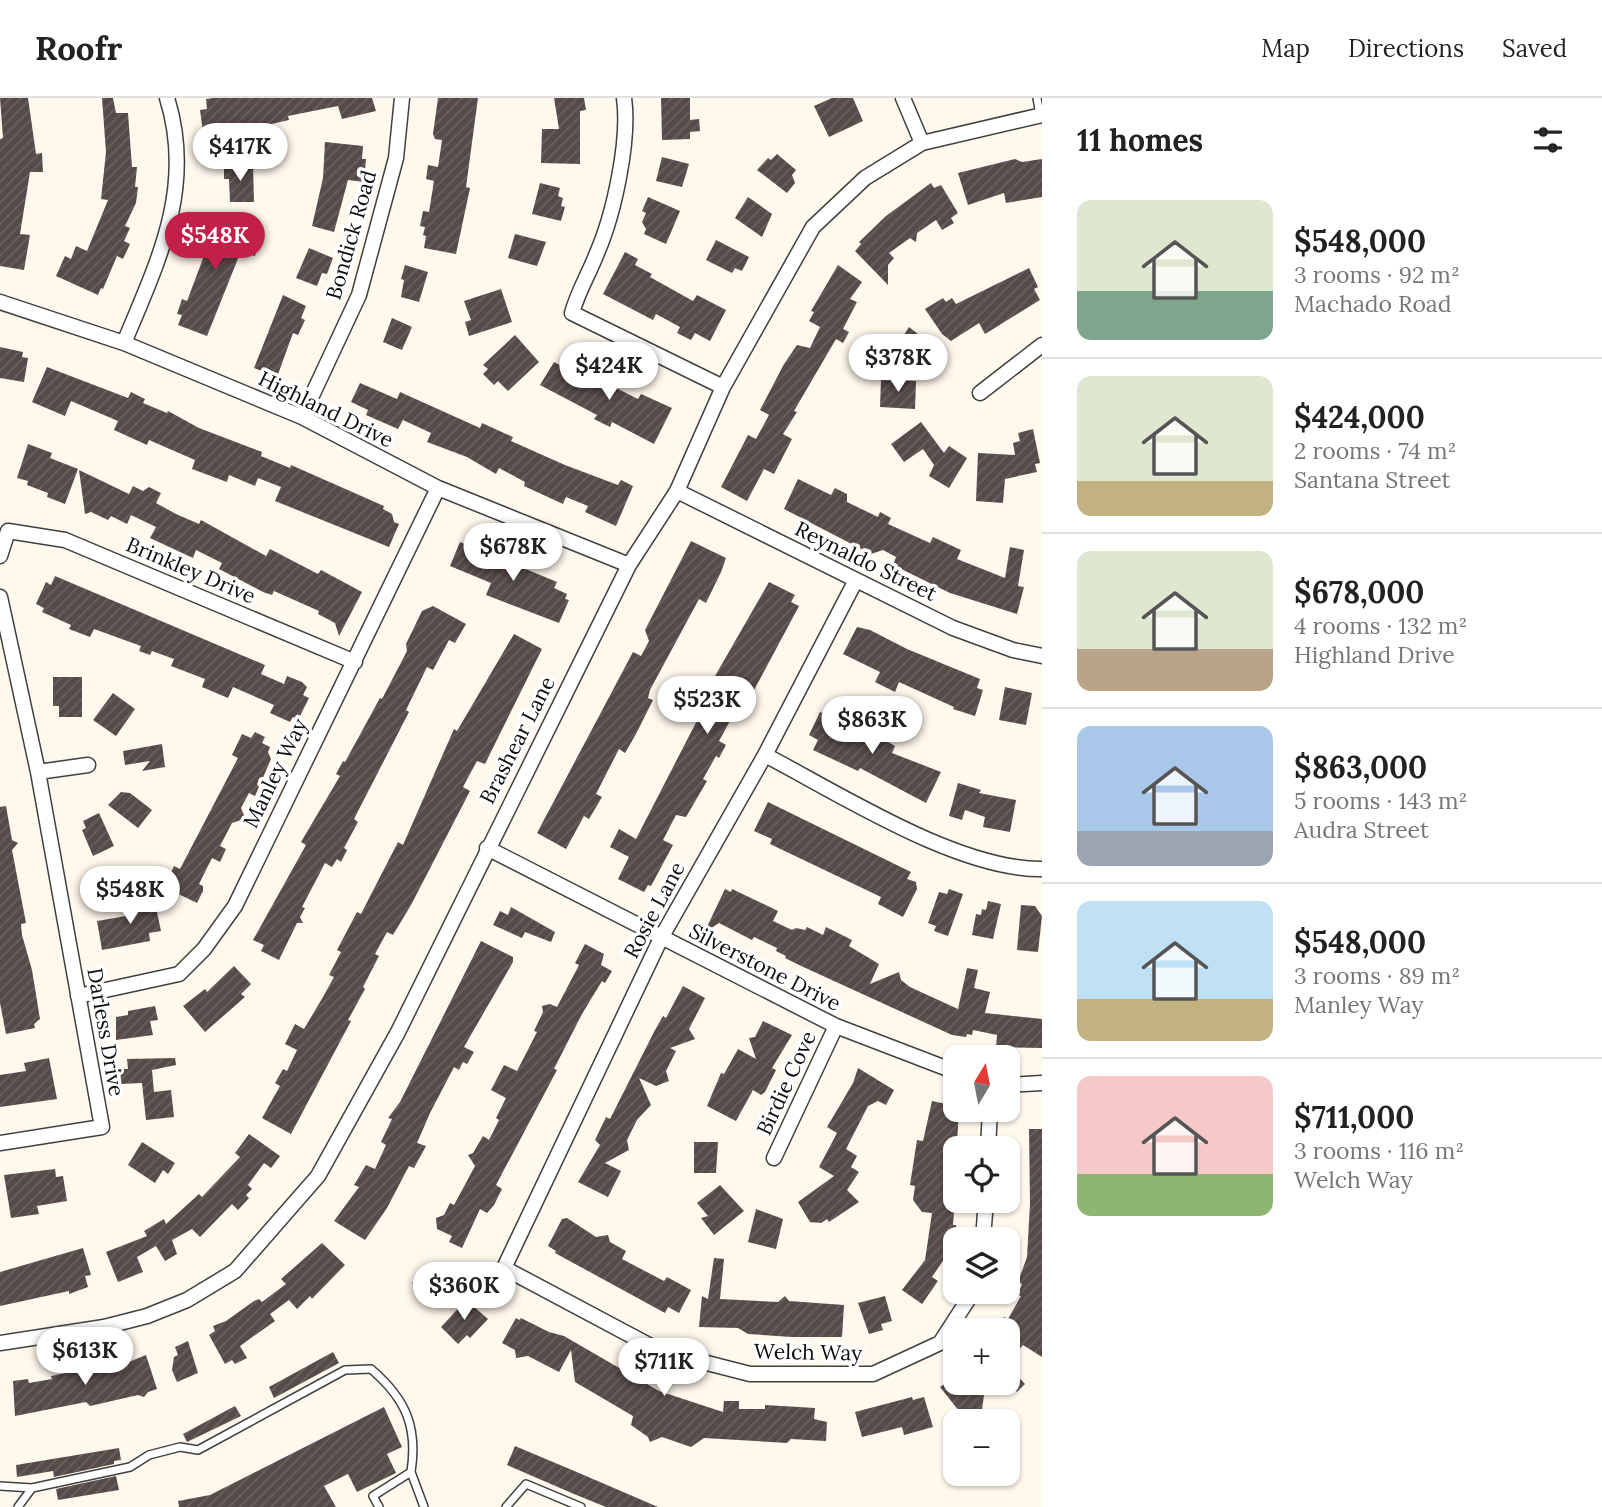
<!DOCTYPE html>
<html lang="en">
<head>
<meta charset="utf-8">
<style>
  body { margin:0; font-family:Lora,serif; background:#f6f6f6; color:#222; height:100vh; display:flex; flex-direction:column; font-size:26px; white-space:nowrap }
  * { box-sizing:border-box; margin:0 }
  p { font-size:23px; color:#767676 }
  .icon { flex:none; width:38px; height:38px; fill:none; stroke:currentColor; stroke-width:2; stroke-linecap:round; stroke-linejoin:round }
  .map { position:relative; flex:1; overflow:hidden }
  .panel { display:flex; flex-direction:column; background:#fff; width:560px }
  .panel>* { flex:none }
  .needle { width:46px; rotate:10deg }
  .controls { position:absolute; left:943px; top:947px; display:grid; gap:14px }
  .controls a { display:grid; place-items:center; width:77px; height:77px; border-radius:14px; background:#fff; box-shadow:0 2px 5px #0004; font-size:35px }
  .price { position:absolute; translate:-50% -60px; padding:0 16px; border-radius:24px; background:#fff; color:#222; font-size:23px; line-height:46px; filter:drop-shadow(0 2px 4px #0008) }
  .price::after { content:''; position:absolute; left:50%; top:42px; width:21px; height:16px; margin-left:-10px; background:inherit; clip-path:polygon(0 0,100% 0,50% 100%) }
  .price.active { background:#c12148; color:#fff }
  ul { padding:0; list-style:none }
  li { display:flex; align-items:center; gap:21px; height:175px; padding:0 35px }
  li+li { border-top:2px solid #e0e0e0 }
  li span { display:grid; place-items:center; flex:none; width:196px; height:140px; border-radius:14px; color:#555 }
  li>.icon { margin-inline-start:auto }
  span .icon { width:84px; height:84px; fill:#fffc; stroke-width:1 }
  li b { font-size:30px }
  h2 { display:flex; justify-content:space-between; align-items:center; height:84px; padding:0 35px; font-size:30px }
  header { display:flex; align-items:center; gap:42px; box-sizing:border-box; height:98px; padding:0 35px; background:#fff; border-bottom:2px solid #e0e0e0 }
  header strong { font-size:33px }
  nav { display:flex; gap:38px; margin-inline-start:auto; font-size:24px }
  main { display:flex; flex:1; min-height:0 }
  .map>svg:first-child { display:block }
  .building { fill:url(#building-hatch) }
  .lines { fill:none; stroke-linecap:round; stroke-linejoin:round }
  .service-casing { stroke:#404040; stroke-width:10 }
  .minor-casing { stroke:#404040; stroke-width:17 }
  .service { stroke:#fff; stroke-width:7 }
  .minor { stroke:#fff; stroke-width:14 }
  .labels { text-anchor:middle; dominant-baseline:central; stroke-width:7; stroke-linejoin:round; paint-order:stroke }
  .street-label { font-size:21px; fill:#0d0d0d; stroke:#fff }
</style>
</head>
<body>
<header>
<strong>Roofr</strong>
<nav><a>Map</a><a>Directions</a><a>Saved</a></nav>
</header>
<main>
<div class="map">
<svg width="1042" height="1409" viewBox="0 0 1042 1409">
  <defs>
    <pattern id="building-hatch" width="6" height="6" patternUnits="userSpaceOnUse" patternTransform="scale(1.75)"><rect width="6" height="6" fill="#564b49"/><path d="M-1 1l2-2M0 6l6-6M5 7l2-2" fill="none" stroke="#69605f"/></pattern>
  </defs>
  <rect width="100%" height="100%" fill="#fff8ed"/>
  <path class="building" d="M0,0h28l8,56 6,-1 1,19h-13l-10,62 10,1 -6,35 -24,-4v-127l3,-1z
    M102,0h11l3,15h12l4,54h5l-2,20h3l-2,16 -11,23 5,2 -6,13 6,3 -7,15 -6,-3 -14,33 -2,-1 -3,7 -42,-19 9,-20 6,3 5,-13 11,5 21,-51 -7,-1 5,-47z
    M213,0h159l4,13 -34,8 -4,-13 -50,10 1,4 -35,8 -1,-4 -50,8 -3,-22 7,-1 -1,-10z
    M438,0h40l-12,89 4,1 -14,66 -32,-6 2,-12 -3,-1 2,-8 -5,-1 3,-15 6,1 5,-31 -8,-2 2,-14 10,2 4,-27 -7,-1 -2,-5z
    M554,0h30l2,12 -6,1v53l-39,-1 1,-34h17z
    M661,0h29v22l9,-1 1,12 -10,1v7l-28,1z
    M832,0h21l10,23 -34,16 -15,-31z
    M325,44l38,4 -1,13h4l-2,23 -16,-2 -14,52 -22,-6 11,-48z
    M777,56l19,16 -4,5 3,8 -8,10 -30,-23 11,-12 3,2z
    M662,59l27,7 -7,23 -26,-6z
    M1015,61l7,3 20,-3v38l-36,6 -2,-10 -36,12 -10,-32z
    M224,68h29l1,36h-24l-1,-23h-5z
    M540,85l20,5 -2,8 5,2 -2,8 4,1 -4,14 -29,-7z
    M931,85l3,5 7,-3 17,28 -7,5 3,5 -12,7 -6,-10 -19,13 -1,9 -6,-4 -21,15 5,5 -6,7v20l-33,-34 6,-7 -2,-2 27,-26z
    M648,99l32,14 -14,33 -22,-10 2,-5 -4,-7 4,-9 -4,-2z
    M748,99l24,17 -10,23 -27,-19z
    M212,116l38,10 -4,16 12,3 -3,13 -12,-3 -1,4 -3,-1 -32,80 -29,-11 4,-10 -5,-1 5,-15 5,2 20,-53h-3z
    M515,136l31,8 -9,24 -29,-8z
    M716,142l33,17 -7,14 -7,-3 -3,5 -26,-13z
    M309,150l24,10 -6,16 -5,-1 -5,13 -21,-8z
    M625,154l13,7 -3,6 17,9 -2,3 43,24 4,-6 29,15 -16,31 -15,-8 -4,7 -14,-7 3,-6 -24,-13 -3,6 -50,-26z
    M405,167l23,7 -9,30 -18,-5 3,-17 -3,-1z
    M838,167l24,17 -12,17 7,3 -14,27 6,3 -6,11 -7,-4 -42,72 3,1 -14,22 9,5 -18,35 -10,-5 -17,32 -26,-14 27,-52 8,4 13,-24 -9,-5 24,-46 13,-19 13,3 10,-21 -11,-6 5,-9 -3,-1z
    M1029,170l9,19 -4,2 6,11 -55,34 -6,-11 -28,18 -9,-7 -17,-25 18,-11 3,4 6,-4 4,6z
    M501,191l11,33 -43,14 -4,-14 6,-2 -7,-19z
    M283,197l23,11 -5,12 4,2 -7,15 -5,-2 -16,44 -23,-9z
    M392,220l20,9 -10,23 -19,-8z
    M909,229l29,23 -8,5 2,2 -10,13 -26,-22z
    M515,237l24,27 -31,29 -10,-10 -4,4 -11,-11 5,-5 -5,-4z
    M0,249l23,5 -1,5 6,1 -4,24 -24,-4z
    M554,264l42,21 7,-12 13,7 -4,8 26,13 3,-5 31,14 -18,36 -42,-22 -2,5 -16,-8 3,-4 -57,-30z
    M47,269l81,31 3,-6 14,7 -2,4 24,10 1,-2 31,17 63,24 -1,4 29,12 1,-3 93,41 -1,3 9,5 2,8 5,2 -10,23 -114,-46 6,-14 -23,-9 -3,8 -26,-11 -2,7 -35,-13 3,-9 -46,-20 -2,5 -33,-15 4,-9 -47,-20 -6,15 -33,-14z
    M881,282l35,1 -1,28 -35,-2z
    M360,285l37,16 3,-7 80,36 2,-5 31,14 -2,4 54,24 53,20 3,-5 12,6 -17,40 -31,-14 3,-6 -22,-9 -3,7 -39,-18 1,-4 -26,-14 -3,6 -29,-17 -40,-15 4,-9 -28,-13 -5,9 -32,-14 2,-5 -17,-8z
    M921,324l23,31 5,-7 18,12 -18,30 -20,-12 5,-11 -11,-16 -19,13 -13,-18z
    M1033,331l7,34 -5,1 2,8 -32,7 -2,24 -27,-2 2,-48 37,2 -2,-12 7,-2 -2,-8z
    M28,346l24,9 -2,5 28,11 -13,35 -18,-7 1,-4 -21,-8 1,-4 -11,-3z
    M79,372l50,24 4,-8 10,5 6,-4 12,6 -5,10 20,11 23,10 2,-4 65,36 4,-7 48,25 3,-4 41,22 -23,44 -4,-13 -17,-9 1,-3 -45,-20 -2,4 -9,-3 -44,-23 3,-6 -26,-13 -3,8 -43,-20 6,-11 -25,-12 -4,9 -16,-8 -3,4 -17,-8 -6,2z
    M798,381l33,16 4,-7 12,6v8l31,15 2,-5 11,6 -3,6 42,19 3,-6 28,13 -4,9 48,19 5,-31 14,3 -6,36 6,1 -7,27 -67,-21 -57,-28 3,-8 -13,-7 -12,4 -87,-45z
    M691,443l35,17 -5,14 -15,31 -7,-4 -49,91 -2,8 5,2 -17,34 -11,19 -6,-4 -23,45 6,3 -13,22 -5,-3 -18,33 -29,-16 96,-181 8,4 8,-15 -4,-11z
    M460,444l97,40 -3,6 13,6 -2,5 4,1 -10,23 -73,-28 5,-12 -41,-17z
    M55,478l210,89 -4,9 23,10 3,-8 15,6 5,5 -4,8 6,3 -11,22 -5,-3 -3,5 -20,-9 4,-8 -41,-18 -5,11 -26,-11 3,-8 -34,-13 3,-7 -22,-8 -2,4 -11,-4 2,-5 -47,-17 -4,8 -21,-8 2,-4 -29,-13 2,-4 -8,-4 10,-22 5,3z
    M769,484l26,13 -4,7 8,4 -46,86 -15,-8 -10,21 8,5 -17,31 7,4 -7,13 -3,-2 -13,23 4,2 -21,36 -10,-2 -13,25 10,5 -22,41 -3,-1 -4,7 -26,-13 11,-22 -19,-10 9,-18 17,10 68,-132 -1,-10z
    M433,508l33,18 -11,19 -6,-3 -16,30 -6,-3 -21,43 3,2 -55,107 4,3 -14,26 3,2 -6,12 -4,-3 -5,8 -7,-4 -23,44 3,1 -5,9 3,6h-6l-18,37 -18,-9 3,-6 -11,-5 53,-95 -5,-3 39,-66 -4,-2 7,-13 2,1 35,-64 2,1 25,-48 -1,-7 16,-33z
    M857,529l13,3 37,19 73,30 -3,9 6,2 -8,26 -22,-7 1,-2 -55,-25 -4,10 -20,-10 5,-10 -37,-18z
    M514,536l28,15 -57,115 -8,-3 -14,26 7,4 -59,114 -18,30 -6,-3 -12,22 4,2 -16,31 2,2 -17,31 3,1 -60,113 -29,-16 18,-32 -5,-3 8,-14 4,2 10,-21 -12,-6 10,-20 9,5 19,-32 11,-20 -5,-2 12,-23 -4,-2 20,-38 4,2 37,-72 5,3 51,-116 3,2z
    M53,579h29v40h-23v-11h-6z
    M1005,589l27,6 -6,32 -27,-5z
    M113,595l22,16 -19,27 -23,-16z
    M820,614l21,10 1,-4 34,17 19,11 -3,7 49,19 -15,31 -66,-35 -2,3 -45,-21 5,-10 -9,-5z
    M255,634l10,5 -3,6 8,4 -2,5 3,7 -16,37 -6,-3 -8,15 3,7 -3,5 -9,3 -12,23 6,3 -6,13 -8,-4 -13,26 4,2v5l-6,12 -33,-16 10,-21 6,3 58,-111 -6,-3 10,-21 9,4z
    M162,646l3,23 -23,4 8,-10 -25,4 -2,-14z
    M958,685l23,7 -2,3 37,7 -6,32 -27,-5 2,-10 -20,-7 -3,10 -13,-4z
    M121,694l9,1 22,17 -14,18 -30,-23z
    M768,704l143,70 -4,7 9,3 1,7 -14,28 -25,-13 3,-7 -111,-53 2,-5 -18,-8z
    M6,708l6,34 6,3 -6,7 14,73 -5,1 1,11 10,35 8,49 -6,5 1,4 -29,6 -6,-31v-196z
    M99,715l15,33 -21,10 -11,-26 4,-2 -3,-7z
    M725,791l6,3 1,-3 46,22 -5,10 19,9 4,-2 9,2 2,-3 16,8 3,-8 26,13 -3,6 30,18 -9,20 29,-12 2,8 9,7 48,22 9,-41 11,2 -4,18 16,4 -5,21 57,6v29l-46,-1 1,-12 -24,-5 -1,5 -5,-1 -1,3 -14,-2 -153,-70 -14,-7 1,-2 -10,-5 1,-3 -23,-11 -2,3 -33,-17 -15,10z
    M949,791l14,5 -15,42 -14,-5 2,-5 -8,-3 11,-31 8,2z
    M154,800l7,33 -12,2 1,8 -48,9 -5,-29 35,-6 -3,-12z
    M988,803l13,3 -8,35 -21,-4 4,-21 5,1 1,-6 4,1z
    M1021,807l14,1 7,10 -4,36 -21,-2z
    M511,809l44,25 -4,10 -26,-10 -3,6 -29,-13 7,-14 8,4z
    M481,843l32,16v5l-49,85 10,5 -7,12 -4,-2 -4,8 -5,-3 -24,46 -13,30 9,3 -12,22 -5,-2 -22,42 -22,32 -31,-19 25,-34 -5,-2 12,-20 9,4 11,-24 -5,-3 11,-23 -4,-1 12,-16z
    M585,846l19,10 -3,11 11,6 -7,12 -3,-2 -20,33 -25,49 -3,6 3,1 -61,115 6,4 -8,16 -7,8 -7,-4 -18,39 -13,-6 3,-6 -15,-7 -1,-11 8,-3 6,-12 4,2 21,-39 -7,-11 5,-2 10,-17 6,4 10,-20 -3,-2 10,-20 -15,-8 13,-25 13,6 20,-39 -3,-1 9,-19 -1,-6 8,-2 7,3 22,-42 -4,-2z
    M234,868l17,18 -10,10 4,3 -40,35 -22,-26 22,-17 2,3z
    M683,888l22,12 -16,31 6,10 -25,9 6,3 -10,20 3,10 -13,5 -17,-8 12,27 -14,15 -10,20 2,10 -24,13 16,8 -13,26 -30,-15 22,-37 -5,-5 11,-23 4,2 45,-89 8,-14 3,2z
    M155,908l3,14 -8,1 3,14 -37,5v-23l12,-2v-4z
    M763,923l29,14 -20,33 4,2 -11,22 -4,3 -8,-5 -17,31 -29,-15 14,-33 3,1 14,-25 18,10 -7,-21 6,-1z
    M49,960l8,41 -57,8v-32l26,-4 -2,-8z
    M175,960l1,7 -24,5 2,22 17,-2 3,27 -28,3 -4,-37 -21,1 -1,-15h8l-1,-10z
    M858,970l36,22 -8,15 -8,-4 -10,5 -22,43 11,7 -6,11 8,5 -12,18 12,12 -30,20 -2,-3 -6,4 -11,-1 -12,-20 36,-26 -15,-9 18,-34 -10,-6 26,-44z
    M932,1003l24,5v4h3l-3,51 -6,-1 -4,25 10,1 -3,39h3v28l-7,-1 -17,25 6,4 -16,23 -20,-14 23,-30 7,-47 -10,-1 -9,-12 2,-14 -5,-1 7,-45 6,1z
    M1029,1031h13v228l-19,-12 -15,18v-33h-12l8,-13 4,2 13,-23 -3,-1 4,-11 -4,-2 9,-25 3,-53z
    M249,1036l31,22 -9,12 -7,-5 -16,22 4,4 -6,6 3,3 -11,12 -6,-6 -32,33 -8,-8 -20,11 5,14 -12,7 -9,-15 -19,11 6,15 -25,10 -12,-30 41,-16 -3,-5 20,-12 2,5 33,-30 3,3 38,-40 -5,-4z
    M142,1044l33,21 -7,11 -5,-4 -8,13 -27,-18z
    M694,1044h24l-2,31h-22z
    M55,1071l1,8 7,-1 4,25 -30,5 2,8 -28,4 -7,-43z
    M720,1087l24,26 -30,24 -13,-17 7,-2 -11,-13z
    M756,1111l27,10 -7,30 -28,-7z
    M567,1120l29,19 12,-2 2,7 16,9 -4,8 42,22 3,-4 24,13 -12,23 -11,-6 -3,6 -110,-60 1,-2 -8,-5 14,-27z
    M322,1145l23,22 -33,34 -2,-3 -13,13 -8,-9 -19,14 5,7 -35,25 7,12 -12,6 -3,-4 -7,4 -16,-29 6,-4 -2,-5 13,-5 28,-20 5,-2 3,3 24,-18 -5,-5z
    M83,1150l8,27 -6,1 3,11 -19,7v-3l-69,15v-34z
    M714,1160l10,1 -4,40 58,3 7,-6 4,5 55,4 -2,32h-50l-44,-3 -10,-6 -39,-1 3,-31 6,3z
    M454,1164l5,13 -5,2 5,11 -28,11 -4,-11 -15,-4 6,-12z
    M885,1198l7,25 -11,3 2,6 -14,4 -11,-31z
    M466,1202l22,19 -18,19 -3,-3 -9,9 -17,-17z
    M516,1220l3,2 2,-2 28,14 15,4 95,55 64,21 1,-11h15v8h26v-4l50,3 -1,11 13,3 -1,19 -35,-2 -4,4 -83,-5 -13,9 -29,-10 -12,5 -2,-5 -17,-12 2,-9 -58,-34 -4,-32 -12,22 -31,-16 -12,2 -1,-8 -13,-7z
    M188,1243l10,32 -21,9 -5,-12 2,-13 4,-2 -3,-8z
    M333,1254l6,11 -65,35 -5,-11z
    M146,1257l11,34 -9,3 -4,5 -6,-2 -48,11 -4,-4 -71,14 -2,-35 15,-2 1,4 23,-4 -1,-3 15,-3 43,-6v3z
    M1008,1268l17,18 -8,8 -9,-8z
    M956,1278v6h19l9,13 -3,23 -3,3h-11l-27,-34z
    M912,1299l1,3 11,-3 9,30 -29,8 -2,-8 -40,10 -7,-25z
    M235,1308l6,10 -54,26 -4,-8z
    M384,1309l18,40 -15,7 9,19 -39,19 -9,-18 -24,12 12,21h-157l-1,-6 32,-6z
    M515,1348l64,27 79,34h-52l-32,-13 -67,-29z
    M119,1350l2,12 -7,1v3l-60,13 -1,-6 -36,6 -1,-12z
    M116,1378l3,14 -61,10 -2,-11z"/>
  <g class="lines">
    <defs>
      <path id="service" d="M1037,0l3,17
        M411,1374l13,35
        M0,1388l32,2 98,-21 19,-12 31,-8 18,3 147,-80 26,-1c35,30 47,58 40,103l-38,24 6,11
        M18,1409l14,-19
        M506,1409l20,-23 55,23"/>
      <path id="minor" d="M624,0c6,42 -10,116 -27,155 -8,21 -19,38 -25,60l151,74
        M903,0l19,45
        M0,204l124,41 178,74 136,71 191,77
        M124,245c34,-82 71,-155 43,-245
        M980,295l62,-48
        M302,319l57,-122 37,-137 6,-60
        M677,393l276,137 60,22 29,6
        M0,458l8,-25 57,9 290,122
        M856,482l-91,175 -104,183 -157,330 156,83 90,23h123l67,-31 33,-51
        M0,499l38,175 64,355 -102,16
        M765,657c75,39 193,115 277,114
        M38,674l50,-7
        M487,750l349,178 120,46
        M78,898l101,-22 25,-25 31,-43 203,-418
        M1008,987l34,-2
        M988,1050l2,-38
        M774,1060l62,-132
        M983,1141l3,-39
        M0,1245l104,-16 43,-11 40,-16 48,-29 83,-95 80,-144 231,-467 48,-74 46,-104 90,-160 52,-49 57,-35 120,-28"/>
    </defs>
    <use href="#service" class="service-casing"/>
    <use href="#minor" class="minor-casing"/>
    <use href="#service" class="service"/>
    <use href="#minor" class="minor"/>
  </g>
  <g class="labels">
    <g class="street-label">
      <text transform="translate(351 137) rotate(-74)">Bondick Road</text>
      <text transform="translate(326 311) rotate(26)">Highland Drive</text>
      <text transform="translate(866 463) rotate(26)">Reynaldo Street</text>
      <text transform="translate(191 472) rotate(23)">Brinkley Drive</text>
      <text transform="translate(517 642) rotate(-63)">Brashear Lane</text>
      <text transform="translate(275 675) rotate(-64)">Manley Way</text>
      <text transform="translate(654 812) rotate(-62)">Rosie Lane</text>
      <text transform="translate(765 869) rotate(27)">Silverstone Drive</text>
      <text transform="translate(106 934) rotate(80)">Darless Drive</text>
      <text transform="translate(786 985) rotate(-65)">Birdie Cove</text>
      <text transform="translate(808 1254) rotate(1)">Welch Way</text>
    </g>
  </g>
</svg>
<div class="controls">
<a><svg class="needle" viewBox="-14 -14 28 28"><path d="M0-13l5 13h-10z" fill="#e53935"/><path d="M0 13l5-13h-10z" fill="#767676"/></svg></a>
<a><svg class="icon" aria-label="locate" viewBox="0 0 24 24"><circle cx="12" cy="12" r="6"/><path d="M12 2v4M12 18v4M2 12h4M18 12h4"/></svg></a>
<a><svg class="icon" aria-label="layers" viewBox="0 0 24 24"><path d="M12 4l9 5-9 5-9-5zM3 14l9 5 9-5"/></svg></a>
<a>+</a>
<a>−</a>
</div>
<b class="price" style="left:240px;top:85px">$417K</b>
<b class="price active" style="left:215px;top:174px">$548K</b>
<b class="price" style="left:898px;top:296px">$378K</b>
<b class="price" style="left:609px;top:304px">$424K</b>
<b class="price" style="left:513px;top:485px">$678K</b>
<b class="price" style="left:707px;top:638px">$523K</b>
<b class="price" style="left:872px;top:658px">$863K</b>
<b class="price" style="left:130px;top:828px">$548K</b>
<b class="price" style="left:464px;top:1224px">$360K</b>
<b class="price" style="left:85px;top:1289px">$613K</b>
<b class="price" style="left:664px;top:1300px">$711K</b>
</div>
<section class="panel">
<h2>11 homes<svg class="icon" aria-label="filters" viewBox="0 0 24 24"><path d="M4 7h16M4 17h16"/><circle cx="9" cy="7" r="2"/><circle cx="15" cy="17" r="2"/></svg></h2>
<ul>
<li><span style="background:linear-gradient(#dfe7d0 65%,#7fa58c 0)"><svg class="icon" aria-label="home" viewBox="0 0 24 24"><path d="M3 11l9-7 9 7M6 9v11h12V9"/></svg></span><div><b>$548,000</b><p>3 rooms · 92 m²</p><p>Machado Road</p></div></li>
<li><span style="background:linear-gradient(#dfe7d0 75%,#c2b280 0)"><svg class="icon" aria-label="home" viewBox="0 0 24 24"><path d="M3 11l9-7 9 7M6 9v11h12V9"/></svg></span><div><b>$424,000</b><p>2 rooms · 74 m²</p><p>Santana Street</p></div></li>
<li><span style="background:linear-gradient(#dfe7d0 70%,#b9a48a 0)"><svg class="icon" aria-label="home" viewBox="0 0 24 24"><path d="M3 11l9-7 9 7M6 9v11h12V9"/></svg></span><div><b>$678,000</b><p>4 rooms · 132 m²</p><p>Highland Drive</p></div></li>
<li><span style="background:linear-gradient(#a9c7e8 75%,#9aa5b1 0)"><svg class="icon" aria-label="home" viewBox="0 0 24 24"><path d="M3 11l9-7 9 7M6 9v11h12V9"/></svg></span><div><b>$863,000</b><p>5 rooms · 143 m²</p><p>Audra Street</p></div></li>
<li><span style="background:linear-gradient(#bfe0f5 70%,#c2b280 0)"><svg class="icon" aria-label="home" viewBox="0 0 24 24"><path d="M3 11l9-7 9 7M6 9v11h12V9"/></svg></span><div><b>$548,000</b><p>3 rooms · 89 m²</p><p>Manley Way</p></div></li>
<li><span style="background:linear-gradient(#f6c9c9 70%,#8fb573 0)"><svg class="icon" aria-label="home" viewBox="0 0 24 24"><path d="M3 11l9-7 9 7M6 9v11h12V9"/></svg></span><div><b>$711,000</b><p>3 rooms · 116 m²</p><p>Welch Way</p></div></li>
</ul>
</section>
</main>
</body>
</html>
